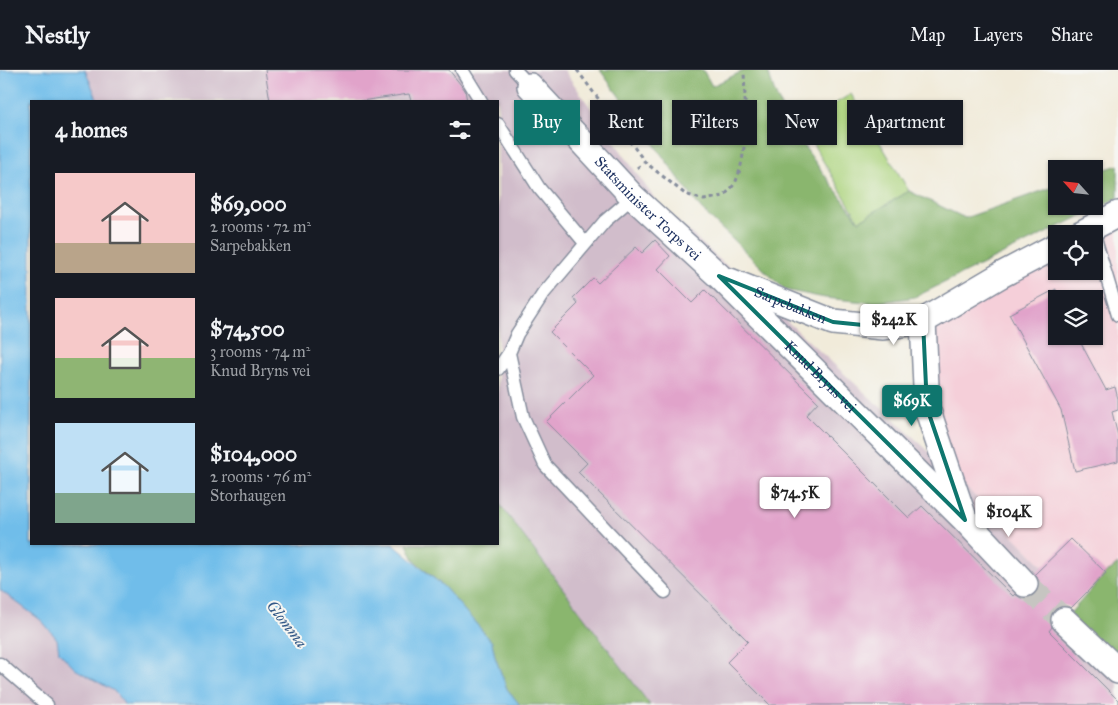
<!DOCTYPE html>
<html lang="en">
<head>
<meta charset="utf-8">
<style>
  body { margin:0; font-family:"IM FELL Great Primer",serif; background:#242831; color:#f1f3f6; height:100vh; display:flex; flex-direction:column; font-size:19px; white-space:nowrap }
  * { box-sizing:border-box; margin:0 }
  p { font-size:16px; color:#9ea1a6 }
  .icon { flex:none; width:28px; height:28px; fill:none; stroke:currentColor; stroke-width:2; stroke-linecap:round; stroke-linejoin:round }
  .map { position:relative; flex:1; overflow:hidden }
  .sheet { position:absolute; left:30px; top:30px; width:469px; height:445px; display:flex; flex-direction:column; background:#171b24; border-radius:0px; box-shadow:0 1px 4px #0004 }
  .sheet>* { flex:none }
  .top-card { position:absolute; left:514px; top:30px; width:475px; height:45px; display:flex; gap:10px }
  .needle { width:32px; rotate:297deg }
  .buttons { position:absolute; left:1048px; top:90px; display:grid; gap:10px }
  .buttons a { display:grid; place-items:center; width:55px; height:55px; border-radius:0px; background:#171b24; box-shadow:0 1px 4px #0004; font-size:25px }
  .price { position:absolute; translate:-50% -42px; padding:0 11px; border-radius:5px; background:#fff; color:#222; font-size:16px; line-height:32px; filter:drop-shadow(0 1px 2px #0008) }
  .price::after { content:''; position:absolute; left:50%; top:30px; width:15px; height:11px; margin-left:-8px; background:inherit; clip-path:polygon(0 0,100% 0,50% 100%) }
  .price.current { background:#0f766e; color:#fff }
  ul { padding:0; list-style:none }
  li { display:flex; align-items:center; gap:15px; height:125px; padding:0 25px }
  li span { display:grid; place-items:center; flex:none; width:140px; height:100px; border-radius:0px; color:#555 }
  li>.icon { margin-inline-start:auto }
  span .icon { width:60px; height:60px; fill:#fffc; stroke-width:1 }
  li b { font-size:21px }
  h2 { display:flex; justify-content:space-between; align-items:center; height:60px; padding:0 25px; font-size:21px }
  .pill { padding:0 18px; border-radius:0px; background:#171b24; box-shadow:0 1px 4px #0004; font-size:18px; line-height:45px }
  .pill.current { background:#0f766e; color:#fff }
  header { display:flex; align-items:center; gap:30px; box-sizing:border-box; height:70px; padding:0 25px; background:#171b24; border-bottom:1px solid #363941 }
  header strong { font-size:24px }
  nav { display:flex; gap:28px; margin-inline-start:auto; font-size:18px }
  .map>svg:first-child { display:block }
  .built { fill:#f5cfd9; fill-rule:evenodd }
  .industrial { fill:#d1bdcb }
  .green { fill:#add47f; stroke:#64826e }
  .forest { fill:#8ab66e; stroke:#527266 }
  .water { fill:#70bdea; stroke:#4676a4 }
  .building { fill:#e1a3ca }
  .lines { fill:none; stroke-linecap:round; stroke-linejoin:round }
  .minor-tunnel { stroke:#c6c5c1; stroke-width:25; stroke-dasharray:25 12; stroke-linecap:butt }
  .service-casing { stroke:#868d9c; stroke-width:15 }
  .minor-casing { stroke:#868d9c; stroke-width:28 }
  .path { stroke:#868d9c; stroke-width:3; stroke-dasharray:4 4; stroke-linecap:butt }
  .service { stroke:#fff; stroke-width:12 }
  .minor { stroke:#fff; stroke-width:25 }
  .marked { fill:none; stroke:#0f766e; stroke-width:4; stroke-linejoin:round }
  .labels { text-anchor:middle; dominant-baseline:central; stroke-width:4; stroke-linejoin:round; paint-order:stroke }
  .street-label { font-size:15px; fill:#1b2f5e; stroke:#f6f6f2 }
  .water-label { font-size:16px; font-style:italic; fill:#355a88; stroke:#f6f6f2 }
</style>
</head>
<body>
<header>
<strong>Nestly</strong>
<nav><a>Map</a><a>Layers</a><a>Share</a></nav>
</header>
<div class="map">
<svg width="1118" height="635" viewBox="0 0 1118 635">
  <rect width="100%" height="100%" fill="#f6f6f2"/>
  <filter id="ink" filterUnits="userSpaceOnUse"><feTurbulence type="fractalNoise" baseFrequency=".02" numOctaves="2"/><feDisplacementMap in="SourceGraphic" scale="10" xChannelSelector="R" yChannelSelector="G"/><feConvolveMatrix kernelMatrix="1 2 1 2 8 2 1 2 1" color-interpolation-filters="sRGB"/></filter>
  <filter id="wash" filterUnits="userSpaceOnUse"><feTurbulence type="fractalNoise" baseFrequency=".0096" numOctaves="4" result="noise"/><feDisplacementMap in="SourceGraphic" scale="20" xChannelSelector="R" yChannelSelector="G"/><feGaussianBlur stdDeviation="1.12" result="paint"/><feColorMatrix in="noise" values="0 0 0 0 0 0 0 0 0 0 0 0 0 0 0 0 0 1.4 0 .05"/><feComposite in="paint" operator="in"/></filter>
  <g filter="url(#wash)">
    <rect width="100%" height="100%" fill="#f1ebda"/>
    <path class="built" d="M1118,144v350l-14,11 -35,-33 -25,25 -97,-99 -24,-147 133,-75v25h38v-37zM1056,229h38v37h-38z"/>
    <path class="industrial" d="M85,0h479l93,132 290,266 97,99 20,53 54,51v34h-468l-152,-203v-401h-400z
      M0,520l42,31 15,18 2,13 16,17 39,22 11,14h-125z"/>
    <path class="green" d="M851,24l58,97 -50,30 -58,-97z"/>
    <path class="forest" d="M600,0h103l9,16 33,-16h23c11,52 60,108 91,151l50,-30 56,27 91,-32v20h38v-33l24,-8v33l-203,99 -40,6 -50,-5 -40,-8 -84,-81z
      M498,432l152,203h-130l-13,-16 -12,-32 -3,-15 -48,-55 -30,-27 -7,-16h91z
      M1118,494v107l-54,-51 40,-45z"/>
    <path class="water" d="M0,0h85l13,31h-67v443h362l51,43 48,55 3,15 12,32 13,16h-395l-11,-14 -39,-22 -16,-17 -2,-13 -15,-18 -42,-31z"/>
    <g id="blocks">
      <path class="building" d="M265,0h184l16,20 2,11h-56l-2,-7 -48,7h-91z
        M655,170l15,16 -12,13 34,34 13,-13 113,112 -12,13 103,103 13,-12 91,90 2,-2 6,4h7l7,-4 4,-6v-7l-4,-7 36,-35 35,34 -35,35 -4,-2h-7l-6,4 -4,7 2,10 -3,4 69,69v5h-348l-43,-43 21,-21 -170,-169 9,-9 -41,-41 47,-47 -43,-43 28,-28 -5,-6 20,-20 5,5 38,-36 6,6z
        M1056,219v47h21l29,54 9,-3 3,12v11l-6,2 6,24v25l-43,10 -14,-61 -52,-96z"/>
    </g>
  </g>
  <g filter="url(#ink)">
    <use href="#blocks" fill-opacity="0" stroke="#868d9c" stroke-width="1"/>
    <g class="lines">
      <path class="minor-tunnel" d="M1025,514l39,36"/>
      <defs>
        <path id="service" d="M462,0l19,31
          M515,0l15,16
          M498,54l41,64 46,55
          M1094,165l24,80
          M509,283l14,64 22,48 120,127
          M498,299l11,-16 8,-19 26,-40 62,-73 28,-24
          M0,594l47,41"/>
        <g id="minor">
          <path id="s1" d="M530,16l103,111 86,79 246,244 60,64"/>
          <path d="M1080,164l38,-20"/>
          <path id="s2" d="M730,211l103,41 50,5 40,-6 78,-46 55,-29"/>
          <path d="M923,251l4,87 36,107"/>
          <path d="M1064,550l54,51"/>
        </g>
      </defs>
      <use href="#service" class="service-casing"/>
      <use href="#minor" class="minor-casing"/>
      <path class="path" d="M577,0l68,92
        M637,98l8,-6 40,32 19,6 20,-4c4,-5 10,-10 12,-15 13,-31 9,-77 8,-110"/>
      <use href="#service" class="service"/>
      <use href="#minor" class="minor"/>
    </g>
  </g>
  <path class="marked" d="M719,206l114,46 50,5 40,-6 4,87 38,112z"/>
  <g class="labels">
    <g class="street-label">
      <text stroke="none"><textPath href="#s1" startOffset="170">Statsminister Torps vei</textPath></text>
      <text stroke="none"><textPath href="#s2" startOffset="65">Sarpebakken</textPath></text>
      <text stroke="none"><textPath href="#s1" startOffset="411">Knud Bryns vei</textPath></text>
    </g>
    <g class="water-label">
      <text transform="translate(287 554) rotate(52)">Glomma</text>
    </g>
  </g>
</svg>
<div class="buttons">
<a><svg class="needle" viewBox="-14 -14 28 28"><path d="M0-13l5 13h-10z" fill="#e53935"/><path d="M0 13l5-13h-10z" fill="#9ea1a6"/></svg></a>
<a><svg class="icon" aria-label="locate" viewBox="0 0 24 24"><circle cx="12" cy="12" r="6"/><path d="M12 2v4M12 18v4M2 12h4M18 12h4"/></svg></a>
<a><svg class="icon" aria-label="layers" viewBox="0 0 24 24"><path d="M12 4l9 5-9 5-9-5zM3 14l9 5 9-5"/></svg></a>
</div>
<b class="price" style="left:894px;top:276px">$242K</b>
<b class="price current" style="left:912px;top:357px">$69K</b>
<b class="price" style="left:795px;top:449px">$74.5K</b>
<b class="price" style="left:1009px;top:468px">$104K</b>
<div class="top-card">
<a class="pill current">Buy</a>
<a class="pill">Rent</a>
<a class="pill">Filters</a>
<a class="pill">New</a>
<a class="pill">Apartment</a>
</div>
<section class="sheet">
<h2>4 homes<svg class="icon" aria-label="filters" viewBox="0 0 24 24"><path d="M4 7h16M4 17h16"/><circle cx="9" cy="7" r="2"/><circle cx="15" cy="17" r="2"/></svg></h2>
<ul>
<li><span style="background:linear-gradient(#f6c9c9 70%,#b9a48a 0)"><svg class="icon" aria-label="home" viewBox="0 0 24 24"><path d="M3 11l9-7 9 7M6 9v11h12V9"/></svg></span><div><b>$69,000</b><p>2 rooms · 72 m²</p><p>Sarpebakken</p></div></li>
<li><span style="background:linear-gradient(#f6c9c9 60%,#8fb573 0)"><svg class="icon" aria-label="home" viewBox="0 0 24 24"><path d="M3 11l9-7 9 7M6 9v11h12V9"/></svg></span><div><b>$74,500</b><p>3 rooms · 74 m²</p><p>Knud Bryns vei</p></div></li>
<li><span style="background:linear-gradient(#bfe0f5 70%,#7fa58c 0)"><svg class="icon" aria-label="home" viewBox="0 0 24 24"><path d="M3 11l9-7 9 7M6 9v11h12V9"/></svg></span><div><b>$104,000</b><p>2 rooms · 76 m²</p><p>Storhaugen</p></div></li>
</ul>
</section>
</div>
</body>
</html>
